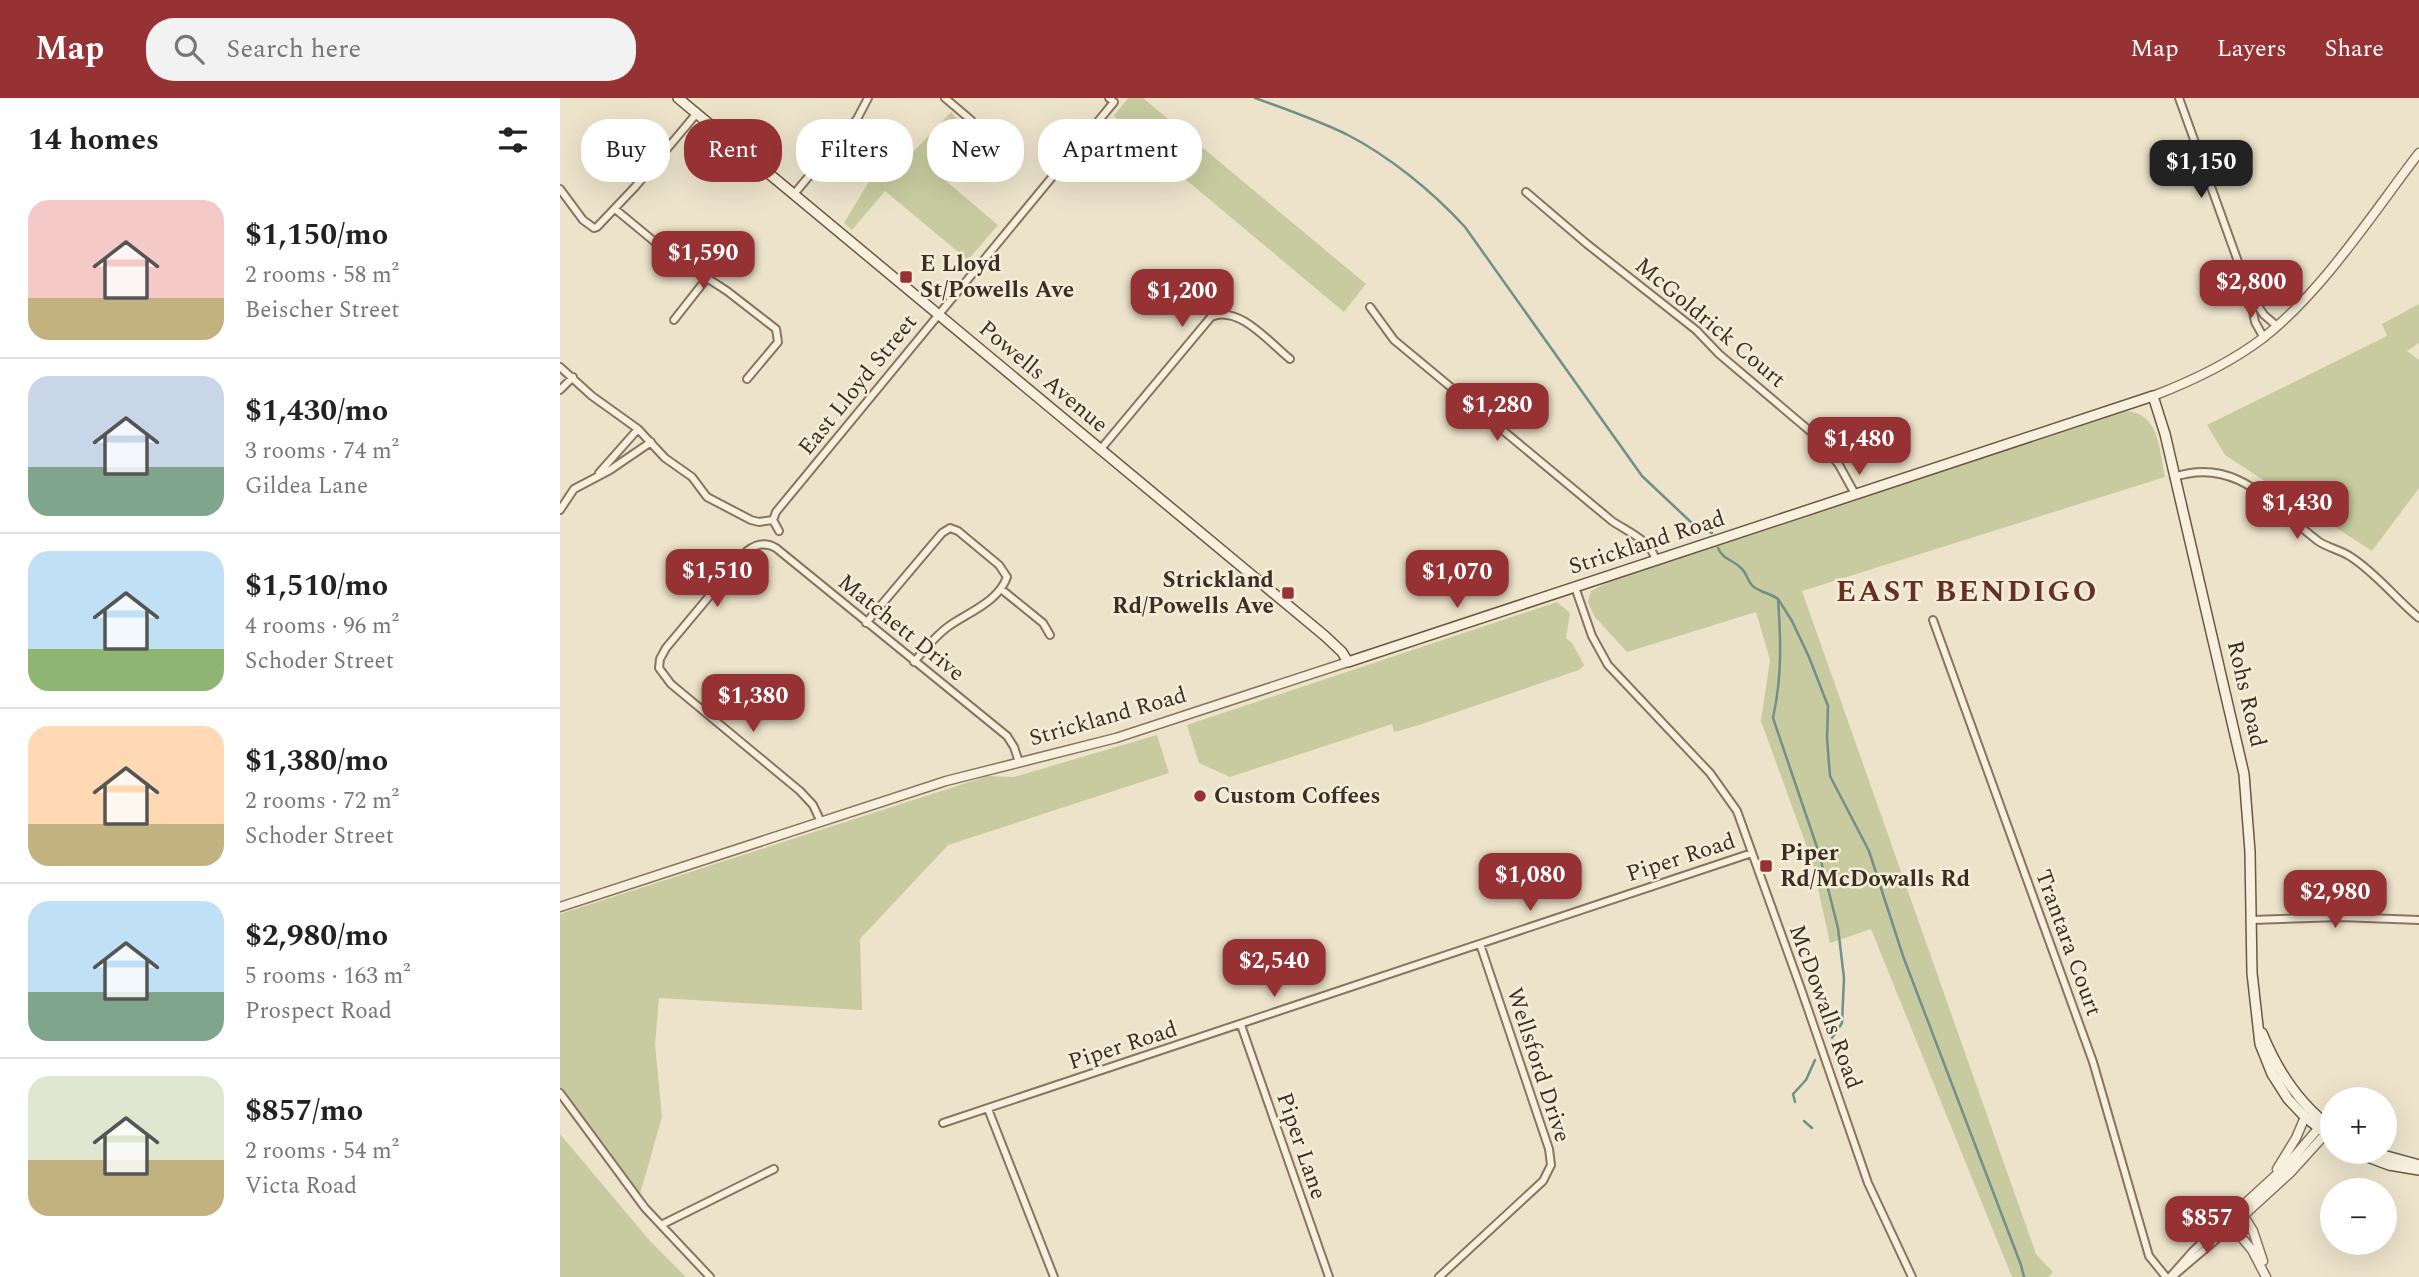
<!DOCTYPE html>
<html lang="en">
<head>
<meta charset="utf-8">
<style>
  body { margin:0; font-family:Spectral,serif; background:#f2f2f2; color:#222; height:100vh; display:flex; flex-direction:column; font-size:26px; white-space:nowrap }
  * { box-sizing:border-box; margin:0 }
  p { font-size:23px; color:#767676 }
  .icon { flex:none; width:38px; height:38px; fill:none; stroke:currentColor; stroke-width:2; stroke-linecap:round; stroke-linejoin:round }
  .map { position:relative; flex:1; overflow:hidden }
  .panel { display:flex; flex-direction:column; background:#fff; width:560px }
  .panel>* { flex:none }
  .hud { position:absolute; left:21px; top:21px; width:665px; height:63px; display:flex; gap:14px }
  .buttons { position:absolute; left:1760px; top:989px; display:grid; gap:14px }
  .buttons a { display:grid; place-items:center; width:77px; height:77px; border-radius:50%; background:#fff; box-shadow:0 7px 28px #0002; font-size:35px }
  .price { position:absolute; translate:-50% -60px; padding:0 16px; border-radius:14px; background:#963234; color:#fff; font-size:23px; line-height:46px; filter:drop-shadow(0 2px 4px #0008) }
  .price::after { content:''; position:absolute; left:50%; top:42px; width:21px; height:16px; margin-left:-10px; background:inherit; clip-path:polygon(0 0,100% 0,50% 100%) }
  .price.active { background:#222; color:#fff }
  ul { padding:0; list-style:none }
  li { display:flex; align-items:center; gap:21px; height:175px; padding:0 28px }
  li+li { border-top:2px solid #e0e0e0 }
  li span { display:grid; place-items:center; flex:none; width:196px; height:140px; border-radius:21px; color:#555 }
  li>.icon { margin-inline-start:auto }
  span .icon { width:84px; height:84px; fill:#fffc; stroke-width:1 }
  li b { font-size:30px }
  h2 { display:flex; justify-content:space-between; align-items:center; height:84px; padding:0 28px; font-size:30px }
  .tag { padding:0 24px; border-radius:28px; background:#fff; box-shadow:0 7px 28px #0002; font-size:24px; line-height:63px }
  .tag.active { background:#963234; color:#fff }
  header { display:flex; align-items:center; gap:42px; box-sizing:border-box; height:98px; padding:0 35px; background:#963234; color:#fff }
  header strong { font-size:33px }
  nav { display:flex; gap:38px; margin-inline-start:auto; font-size:24px }
  .search { width:490px; height:63px; background:#f2f2f2; display:flex; align-items:center; gap:18px; box-sizing:border-box; padding:0 24px; border-radius:28px; color:#767676; font-size:26px }
  main { display:flex; flex:1; min-height:0 }
  .map>svg:first-child { display:block }
  .green { fill:#c7cb9f }
  .lines { fill:none; stroke-linecap:round; stroke-linejoin:round }
  .stream { stroke:#719088; stroke-width:2.5 }
  .minor-casing { stroke:#89755f; stroke-width:10 }
  .tertiary-casing { stroke:#89755f; stroke-width:11 }
  .secondary-casing { stroke:#6c5742; stroke-width:12 }
  .minor { stroke:#f8f0de; stroke-width:6 }
  .tertiary { stroke:#f8f0de; stroke-width:8 }
  .secondary { stroke:#f8f0de; stroke-width:9 }
  .poi-dot { fill:#963234; stroke:#f5edda; stroke-width:2.5 }
  .labels { text-anchor:middle; dominant-baseline:central; stroke-width:5; stroke-linejoin:round; paint-order:stroke }
  .poi-label { font-size:23px; font-weight:bold; fill:#3b2e22; stroke:#f5edda; text-anchor:start }
  .street-label { font-size:23px; fill:#3b2e22; stroke:#f5edda }
  .district-label { font-size:30px; font-weight:bold; letter-spacing:2px; fill:#653123; stroke:#f5edda }
</style>
</head>
<body>
<header>
<strong>Map</strong>
<div class="search"><svg class="icon" aria-label="search" viewBox="0 0 24 24"><circle cx="10" cy="10" r="6"/><path d="M15 15l6 6"/></svg>Search here</div>
<nav><a>Map</a><a>Layers</a><a>Share</a></nav>
</header>
<main>
<section class="panel">
<h2>14 homes<svg class="icon" aria-label="filters" viewBox="0 0 24 24"><path d="M4 7h16M4 17h16"/><circle cx="9" cy="7" r="2"/><circle cx="15" cy="17" r="2"/></svg></h2>
<ul>
<li><span style="background:linear-gradient(#f6c9c9 70%,#c2b280 0)"><svg class="icon" aria-label="home" viewBox="0 0 24 24"><path d="M3 11l9-7 9 7M6 9v11h12V9"/></svg></span><div><b>$1,150/mo</b><p>2 rooms · 58 m²</p><p>Beischer Street</p></div></li>
<li><span style="background:linear-gradient(#c9d6e8 65%,#7fa58c 0)"><svg class="icon" aria-label="home" viewBox="0 0 24 24"><path d="M3 11l9-7 9 7M6 9v11h12V9"/></svg></span><div><b>$1,430/mo</b><p>3 rooms · 74 m²</p><p>Gildea Lane</p></div></li>
<li><span style="background:linear-gradient(#bfe0f5 70%,#8fb573 0)"><svg class="icon" aria-label="home" viewBox="0 0 24 24"><path d="M3 11l9-7 9 7M6 9v11h12V9"/></svg></span><div><b>$1,510/mo</b><p>4 rooms · 96 m²</p><p>Schoder Street</p></div></li>
<li><span style="background:linear-gradient(#ffd9b3 70%,#c2b280 0)"><svg class="icon" aria-label="home" viewBox="0 0 24 24"><path d="M3 11l9-7 9 7M6 9v11h12V9"/></svg></span><div><b>$1,380/mo</b><p>2 rooms · 72 m²</p><p>Schoder Street</p></div></li>
<li><span style="background:linear-gradient(#bfe0f5 65%,#7fa58c 0)"><svg class="icon" aria-label="home" viewBox="0 0 24 24"><path d="M3 11l9-7 9 7M6 9v11h12V9"/></svg></span><div><b>$2,980/mo</b><p>5 rooms · 163 m²</p><p>Prospect Road</p></div></li>
<li><span style="background:linear-gradient(#dfe7d0 60%,#c2b280 0)"><svg class="icon" aria-label="home" viewBox="0 0 24 24"><path d="M3 11l9-7 9 7M6 9v11h12V9"/></svg></span><div><b>$857/mo</b><p>2 rooms · 54 m²</p><p>Victa Road</p></div></li>
</ul>
</section>
<div class="map">
<svg width="1859" height="1179" viewBox="0 0 1859 1179">
  <rect width="100%" height="100%" fill="#ede3cb"/>
  <path class="green" d="M568,0h15l223,186 -22,28 -172,-144 -58,-52z
    M391,14l5,6 -16,58 58,49 -30,35 -83,-69 -33,39 -8,-7 26,-43 43,-28z
    M1859,206v39l-12,8 12,9v128l-47,63 -147,-96 -18,-30 180,-89 -5,-12z
    M1566,313c34,2 33,39 39,66l-363,114 234,663 17,18 -5,5h-36l-141,-348 -41,14 -18,-82 -51,-140 9,-61 -14,-48 -129,40 -33,-36 -6,-14 3,-11 27,-14z
    M997,504l13,11 -4,25 6,5 12,22 -5,5 -160,55 -25,7 -2,-8 -162,53 -31,-14 -12,-38z
    M597,637l12,38 -221,72 -88,94 2,71 -203,-12 -4,46 7,73 -22,77 -80,-105v-175l428,-138 26,1z
    M0,1036l90,107 36,36h-126z"/>
  <g class="lines">
    <path class="stream" d="M695,0c31,11 62,22 91,36 43,22 86,57 119,93l177,249 52,49 18,8
      M1158,450c6,13 15,11 24,21 6,6 5,13 12,18 8,6 16,6 24,12 3,41 4,79 -5,119l46,135 19,75 6,50 -2,45 -10,15
      M1218,501l14,22 17,36 19,49 -1,32 3,38 39,75 34,105 118,309 3,12
      M1235,1004l-2,-8 13,-14 9,-20
      M1244,1023l8,7"/>
    <defs>
      <path id="minor" d="M385,0l26,22
        M1619,0l70,194 6,30 9,16
        M0,91l23,31 11,8 3,-1 38,-40 62,-74
        M966,94l61,52 109,86 23,24 98,83 22,28 16,29
        M234,96l63,-75 11,-21
        M55,111l52,43 60,39 49,38 2,13 -31,37
        M1690,196l14,21 13,11
        M810,209l24,33 218,181c16,11 38,19 44,39
        M114,222l33,-42
        M0,269l32,29 46,33 27,29 27,19 15,20 44,23 8,2 14,-2
        M0,292l13,-13
        M540,352l111,-133c27,-13 59,26 79,42
        M39,375l39,-44
        M1614,379c64,-21 98,29 144,64 10,7 23,9 33,16 25,16 45,42 68,61
        M0,412l14,-21 36,-19 41,-28
        M219,433l-6,-11 3,-8 338,-410 -5,-4
        M1015,489l17,49 16,29 102,108 27,38 64,178 67,194 44,94
        M441,491l42,34 7,12
        M1373,522l160,442 56,194 17,21
        M306,525l76,-90 8,-5 8,3 41,34 8,12c-9,25 -38,35 -58,49 -14,10 -24,23 -35,36
        M261,724l-8,-17 -13,-14 -129,-107 -12,-16 1,-9 6,-11 81,-97c9,-7 19,-9 29,-3l231,188 7,11 5,15
        M1692,822l88,-3 79,3
        M681,927l88,252
        M0,995l85,115 65,69
        M428,1011l66,168
        M383,1025l809,-270
        M101,1127l113,-56
        M879,1179l104,-96 8,-16 -2,-16 -69,-205
        M1610,1179l23,-26 34,-31
        M1612,1179l60,-51"/>
      <path id="tertiary" d="M1593,298c39,-15 76,-32 110,-58 59,-46 110,-125 156,-185
        M0,809l386,-126 170,-43 232,-76
        M1717,1071l19,-31 9,-21
        M1681,1114l12,19 10,30
        M1672,1128l58,-53 39,-43
        M1706,1179l-14,-27 -25,-30 60,-55 35,-41"/>
      <path id="secondary" d="M118,0l647,538 17,16 6,10 805,-266 12,38 79,340 6,78 2,121 8,71 12,30 16,25 17,18 28,22
        M1702,935c15,37 38,72 71,96
        M1794,1054l35,13 30,5
        M1812,1054l47,13"/>
    </defs>
    <use href="#minor" class="minor-casing"/>
    <use href="#tertiary" class="tertiary-casing"/>
    <use href="#secondary" class="secondary-casing"/>
    <use href="#minor" class="minor"/>
    <use href="#tertiary" class="tertiary"/>
    <use href="#secondary" class="secondary"/>
  </g>
  <g class="poi-dot">
    <rect x="339" y="172" width="14" height="14" rx="3.5"/>
    <rect x="721" y="488" width="14" height="14" rx="3.5"/>
    <circle cx="640" cy="698" r="7"/>
    <rect x="1199" y="761" width="14" height="14" rx="3.5"/>
  </g>
  <g class="labels">
    <g class="poi-label">
      <text x="360" y="166">E Lloyd<tspan x="360" dy="26">St/Powells Ave</tspan></text>
      <text x="714" y="482" text-anchor="end">Strickland<tspan x="714" dy="26">Rd/Powells Ave</tspan></text>
      <text x="654" y="698">Custom Coffees</text>
      <text x="1220" y="755">Piper<tspan x="1220" dy="26">Rd/McDowalls Rd</tspan></text>
    </g>
    <g class="street-label">
      <text transform="translate(1150 225) rotate(40)">McGoldrick Court</text>
      <text transform="translate(483 279) rotate(40)">Powells Avenue</text>
      <text transform="translate(298 287) rotate(-51)">East Lloyd Street</text>
      <text transform="translate(1087 445) rotate(-18)">Strickland Road</text>
      <text transform="translate(341 530) rotate(39)">Matchett Drive</text>
      <text transform="translate(1686 596) rotate(77)">Rohs Road</text>
      <text transform="translate(548 619) rotate(-16)">Strickland Road</text>
      <text transform="translate(1121 760) rotate(-18)">Piper Road</text>
      <text transform="translate(1508 845) rotate(70)">Trantara Court</text>
      <text transform="translate(1265 909) rotate(70)">McDowalls Road</text>
      <text transform="translate(563 948) rotate(-18)">Piper Road</text>
      <text transform="translate(978 967) rotate(72)">Wellsford Drive</text>
      <text transform="translate(741 1048) rotate(71)">Piper Lane</text>
    </g>
    <g class="district-label">
      <text x="1407" y="494">EAST BENDIGO</text>
    </g>
  </g>
</svg>
<div class="buttons">
<a>+</a>
<a>−</a>
</div>
<b class="price active" style="left:1641px;top:102px">$1,150</b>
<b class="price" style="left:143px;top:193px">$1,590</b>
<b class="price" style="left:1691px;top:222px">$2,800</b>
<b class="price" style="left:622px;top:231px">$1,200</b>
<b class="price" style="left:937px;top:345px">$1,280</b>
<b class="price" style="left:1299px;top:379px">$1,480</b>
<b class="price" style="left:1737px;top:443px">$1,430</b>
<b class="price" style="left:157px;top:511px">$1,510</b>
<b class="price" style="left:897px;top:512px">$1,070</b>
<b class="price" style="left:193px;top:636px">$1,380</b>
<b class="price" style="left:970px;top:815px">$1,080</b>
<b class="price" style="left:1775px;top:832px">$2,980</b>
<b class="price" style="left:714px;top:901px">$2,540</b>
<b class="price" style="left:1647px;top:1158px">$857</b>
<div class="hud">
<a class="tag">Buy</a>
<a class="tag active">Rent</a>
<a class="tag">Filters</a>
<a class="tag">New</a>
<a class="tag">Apartment</a>
</div>
</div>
</main>
</body>
</html>
